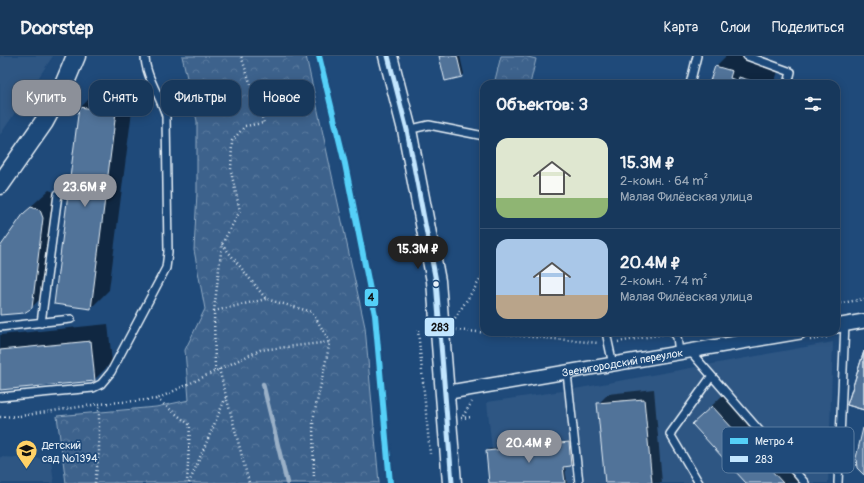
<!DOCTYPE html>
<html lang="ru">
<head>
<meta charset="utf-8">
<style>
  body { margin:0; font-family:Pangolin,sans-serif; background:#244365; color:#f1f3f6; height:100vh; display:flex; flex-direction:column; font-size:15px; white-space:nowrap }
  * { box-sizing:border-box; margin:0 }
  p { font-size:13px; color:#9eacbb }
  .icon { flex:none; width:22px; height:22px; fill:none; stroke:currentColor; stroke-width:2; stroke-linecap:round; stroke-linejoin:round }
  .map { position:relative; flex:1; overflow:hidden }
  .drawer { position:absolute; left:480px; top:24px; width:360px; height:256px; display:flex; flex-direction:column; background:#17385c; border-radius:12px; box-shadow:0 2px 10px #0003,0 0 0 1px #365272 }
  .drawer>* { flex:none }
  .guide { position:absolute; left:12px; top:24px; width:380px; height:36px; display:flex; gap:8px }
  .price { position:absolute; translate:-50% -34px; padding:0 9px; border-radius:14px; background:#8c9099; color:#fff; font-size:13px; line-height:26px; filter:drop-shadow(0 1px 2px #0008) }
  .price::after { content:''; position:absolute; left:50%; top:24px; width:12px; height:9px; margin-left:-6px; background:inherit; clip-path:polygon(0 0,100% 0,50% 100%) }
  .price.active { background:#222; color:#fff }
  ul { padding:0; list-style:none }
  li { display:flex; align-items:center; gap:12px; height:100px; padding:0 16px }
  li+li { border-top:1px solid #365272 }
  li span { display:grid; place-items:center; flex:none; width:112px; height:80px; border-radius:12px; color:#555 }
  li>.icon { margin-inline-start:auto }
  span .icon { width:48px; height:48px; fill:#fffc; stroke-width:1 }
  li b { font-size:17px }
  h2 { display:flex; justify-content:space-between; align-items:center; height:48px; padding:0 16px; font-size:17px }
  .tag { padding:0 14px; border-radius:12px; background:#17385c; box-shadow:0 2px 10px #0003,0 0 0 1px #365272; font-size:14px; line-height:36px }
  .tag.active { background:#8c9099; color:#fff }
  header { display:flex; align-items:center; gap:24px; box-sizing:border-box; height:56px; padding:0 20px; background:#17385c; border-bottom:1px solid #365272 }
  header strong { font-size:19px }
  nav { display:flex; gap:22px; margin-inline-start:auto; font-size:14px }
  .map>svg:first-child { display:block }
  .built { fill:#2e5683 }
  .forest { fill:url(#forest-crowns); stroke:#92aac2 }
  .shadow { fill:#0007 }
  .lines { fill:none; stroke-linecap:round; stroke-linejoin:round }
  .stream { stroke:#9ab0c7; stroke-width:4.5 }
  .building { fill:#517399; stroke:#e8f1f8 }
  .lane-casing { stroke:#e8f1f8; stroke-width:10 }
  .street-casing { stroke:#e8f1f8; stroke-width:16 }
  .secondary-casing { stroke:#e8f1f8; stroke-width:21 }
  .path { stroke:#e8f1f8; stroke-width:2.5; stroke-dasharray:1 3; stroke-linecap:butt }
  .lane { stroke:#1f4a7a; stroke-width:7 }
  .street { stroke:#1f4a7a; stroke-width:13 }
  .secondary { stroke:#1f4a7a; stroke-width:18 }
  .bus-1-casing { stroke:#1f4a7a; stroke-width:8 }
  .bus-1 { stroke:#c2e6ff; stroke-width:5 }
  .metro-1-casing { stroke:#1f4a7a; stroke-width:9 }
  .metro-1 { stroke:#54d0f8; stroke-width:6 }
  .bus-dot { fill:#e8f1f8; stroke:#1f4a7a; stroke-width:1.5 }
  .labels { text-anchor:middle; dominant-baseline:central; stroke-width:3.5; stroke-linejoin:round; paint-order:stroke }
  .street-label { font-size:11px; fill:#e8f1f8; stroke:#1f4a7a }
  .poi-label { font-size:11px; fill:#e8f1f8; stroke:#1f4a7a; text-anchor:start }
  .key { fill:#1f4a7a; stroke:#5b7ca0; stroke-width:1 }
  .key-label { font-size:11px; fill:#e8f1f8 }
  .line-badge { stroke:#1f4a7a; stroke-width:1.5 }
  .pale-badge-label { font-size:11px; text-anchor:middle; font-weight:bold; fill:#111 }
</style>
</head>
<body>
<header>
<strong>Doorstep</strong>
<nav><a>Карта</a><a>Слои</a><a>Поделиться</a></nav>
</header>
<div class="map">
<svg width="864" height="427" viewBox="0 0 864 427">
  <defs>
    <pattern id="forest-crowns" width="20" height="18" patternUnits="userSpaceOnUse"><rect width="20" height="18" fill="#3c628c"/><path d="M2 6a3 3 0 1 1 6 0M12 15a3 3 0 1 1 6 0" fill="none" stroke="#58799d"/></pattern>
  </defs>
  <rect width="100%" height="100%" fill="#1f4a7a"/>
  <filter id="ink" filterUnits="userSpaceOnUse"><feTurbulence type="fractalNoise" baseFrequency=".025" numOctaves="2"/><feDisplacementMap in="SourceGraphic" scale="8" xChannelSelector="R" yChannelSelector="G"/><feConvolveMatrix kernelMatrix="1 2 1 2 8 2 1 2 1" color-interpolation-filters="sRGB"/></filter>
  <g filter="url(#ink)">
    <path class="built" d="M0,0h53l-53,79z
      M833,286l-5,141h-339l-3,-32 6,-1 -5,-48 82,-12z
      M0,401l51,2 3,24h-54z"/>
    <path class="forest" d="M182,0h124l59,271 14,156h-313l-9,-67 99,-9 33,-7 -4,-50 20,-41 -11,-59 3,-58v-71z
      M501,0h23l12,3 -6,25h-36z"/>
    <path class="shadow" d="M440,0h20l4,18 -2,2 -16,4z
      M726,0h22l-2,5 8,3 3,-4 22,8 -5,16h-64l6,-18z
      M98,34l36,5 -25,195 -18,18 -11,-200z
      M49,134l8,3 3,7 -11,90 -18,18 -31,6v-64l27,-40z
      M108,268l4,38 -18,18 -94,9v-54z
      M654,333l8,94h-56l-8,-79 10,-10z
      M725,337l77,90h-55l-54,-59z
      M571,385l2,22 -8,3 2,17h-77l-3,-32 2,-2z"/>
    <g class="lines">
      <path class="stream" d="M263,328l24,99"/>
    </g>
    <path class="building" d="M439,0h18l5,21 -17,4z
      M715,10l17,5 -2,7 8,3 1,-4 22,7h-52z
      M79,51l37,5 -25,197 -37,-5z
      M31,151l9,3 3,8 -11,90 -8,5 -24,2v-68l24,-34z
      M91,285l4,40 -95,9v-40z
      M864,295v59l-17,-5z
      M864,295v59l-17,-5z
      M644,343l8,84h-47l-8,-80z
      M712,350l71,77h-37l-54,-59z
      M863,372l1,1v46l-7,-7 -1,-10z
      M569,386l2,24 -8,1 2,16h-76l-3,-32z"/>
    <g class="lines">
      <defs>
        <path id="lane" d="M747,0l44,16 -3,12
          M690,28l7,-28
          M407,74l22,-5 55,11
          M41,267l17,-129
          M0,271l71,-8
          M606,276l7,33
          M673,276l4,5 2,16
          M690,295l115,132
          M567,317l12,110
          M0,341l93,-9 8,-4 10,-12 55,-104 2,-16 -2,-136c-5,-19 -21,-40 -21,-60
          M699,427l-29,-49 41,-57
          M838,427l7,-159"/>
        <g id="street">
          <path d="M836,270l28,-5"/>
          <path id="s1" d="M444,337l356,-61"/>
        </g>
        <path id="secondary" d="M388,0l19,74 29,151 16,202
          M0,129l44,-63 19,-35 13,-31"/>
      </defs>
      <use href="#lane" class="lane-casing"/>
      <use href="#street" class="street-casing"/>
      <use href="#secondary" class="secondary-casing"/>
      <path class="path" d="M222,188l44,55 46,13 18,30 -17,78 1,63
        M836,248l28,-5
        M214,255l52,-12
        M455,262l29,-44
        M418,274l12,124
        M456,274l143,13
        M810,284l18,-3
        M618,286l46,-8
        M219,313l30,114
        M215,315l-1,-60 8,-67 18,-33 -9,-39 1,-31 13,-15 19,-3 -23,-67
        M157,343l33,26 -3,58
        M463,360l9,-14
        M0,361l20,-1 79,-12 58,-5 103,-49 70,-8
        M461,362l12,-1
        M95,427l4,-31v-48
        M189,427l37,-86"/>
      <use href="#lane" class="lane"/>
      <use href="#street" class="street"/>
      <use href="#secondary" class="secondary"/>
      <defs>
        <path id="bus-1" d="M388,0l19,74 29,151 16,202"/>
      </defs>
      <use href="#bus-1" class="bus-1-casing"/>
      <use href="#bus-1" class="bus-1"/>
      <defs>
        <path id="metro-1" d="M319,0l26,108 30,151 15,168"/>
      </defs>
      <use href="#metro-1" class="metro-1-casing"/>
      <use href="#metro-1" class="metro-1"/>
    </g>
  </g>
  <defs>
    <symbol id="school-pin" viewBox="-11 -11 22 30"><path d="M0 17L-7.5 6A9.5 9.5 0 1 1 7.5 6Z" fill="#ffd166" stroke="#1f4a7a"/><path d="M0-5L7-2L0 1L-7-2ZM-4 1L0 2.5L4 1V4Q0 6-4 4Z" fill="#111"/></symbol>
  </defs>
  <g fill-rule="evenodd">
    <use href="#school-pin" x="14" y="382" width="25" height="34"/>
  </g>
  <circle class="bus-dot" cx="436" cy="228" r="3.5"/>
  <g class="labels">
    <g class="street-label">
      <text stroke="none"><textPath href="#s1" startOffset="181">Звенигородский переулок</textPath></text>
    </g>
    <g class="poi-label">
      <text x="42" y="389">Детский<tspan x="42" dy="13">сад №1394</tspan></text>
    </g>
  </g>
  <rect x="722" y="371" width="132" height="46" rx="6" class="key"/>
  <rect x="730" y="382" width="18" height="6" fill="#54d0f8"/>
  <rect x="730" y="400" width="18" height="6" fill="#c2e6ff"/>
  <g class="key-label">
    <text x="755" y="389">Метро 4</text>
    <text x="755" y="407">283</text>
  </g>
  <g class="line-badge">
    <rect x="364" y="232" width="15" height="19" rx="4" fill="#54d0f8"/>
    <rect x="424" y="261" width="31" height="20" rx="4" fill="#c2e6ff"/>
  </g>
  <g class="pale-badge-label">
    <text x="371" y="245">4</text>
    <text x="440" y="275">283</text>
  </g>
</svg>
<b class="price" style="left:85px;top:152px">23.6M ₽</b>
<b class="price active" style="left:418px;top:214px">15.3M ₽</b>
<b class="price" style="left:529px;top:408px">20.4M ₽</b>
<div class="guide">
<a class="tag active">Купить</a>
<a class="tag">Снять</a>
<a class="tag">Фильтры</a>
<a class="tag">Новое</a>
</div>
<section class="drawer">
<h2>Объектов: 3<svg class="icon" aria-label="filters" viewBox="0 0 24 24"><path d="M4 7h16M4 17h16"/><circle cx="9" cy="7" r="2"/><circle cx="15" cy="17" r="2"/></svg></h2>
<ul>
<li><span style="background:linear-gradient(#dfe7d0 75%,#8fb573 0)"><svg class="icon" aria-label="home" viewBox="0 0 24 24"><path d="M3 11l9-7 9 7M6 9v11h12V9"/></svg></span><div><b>15.3M ₽</b><p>2-комн. · 64 m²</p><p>Малая Филёвская улица</p></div></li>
<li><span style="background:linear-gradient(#a9c7e8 70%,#b9a48a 0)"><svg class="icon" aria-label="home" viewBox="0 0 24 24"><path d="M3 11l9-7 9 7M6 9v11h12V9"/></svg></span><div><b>20.4M ₽</b><p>2-комн. · 74 m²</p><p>Малая Филёвская улица</p></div></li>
</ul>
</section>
</div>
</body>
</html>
